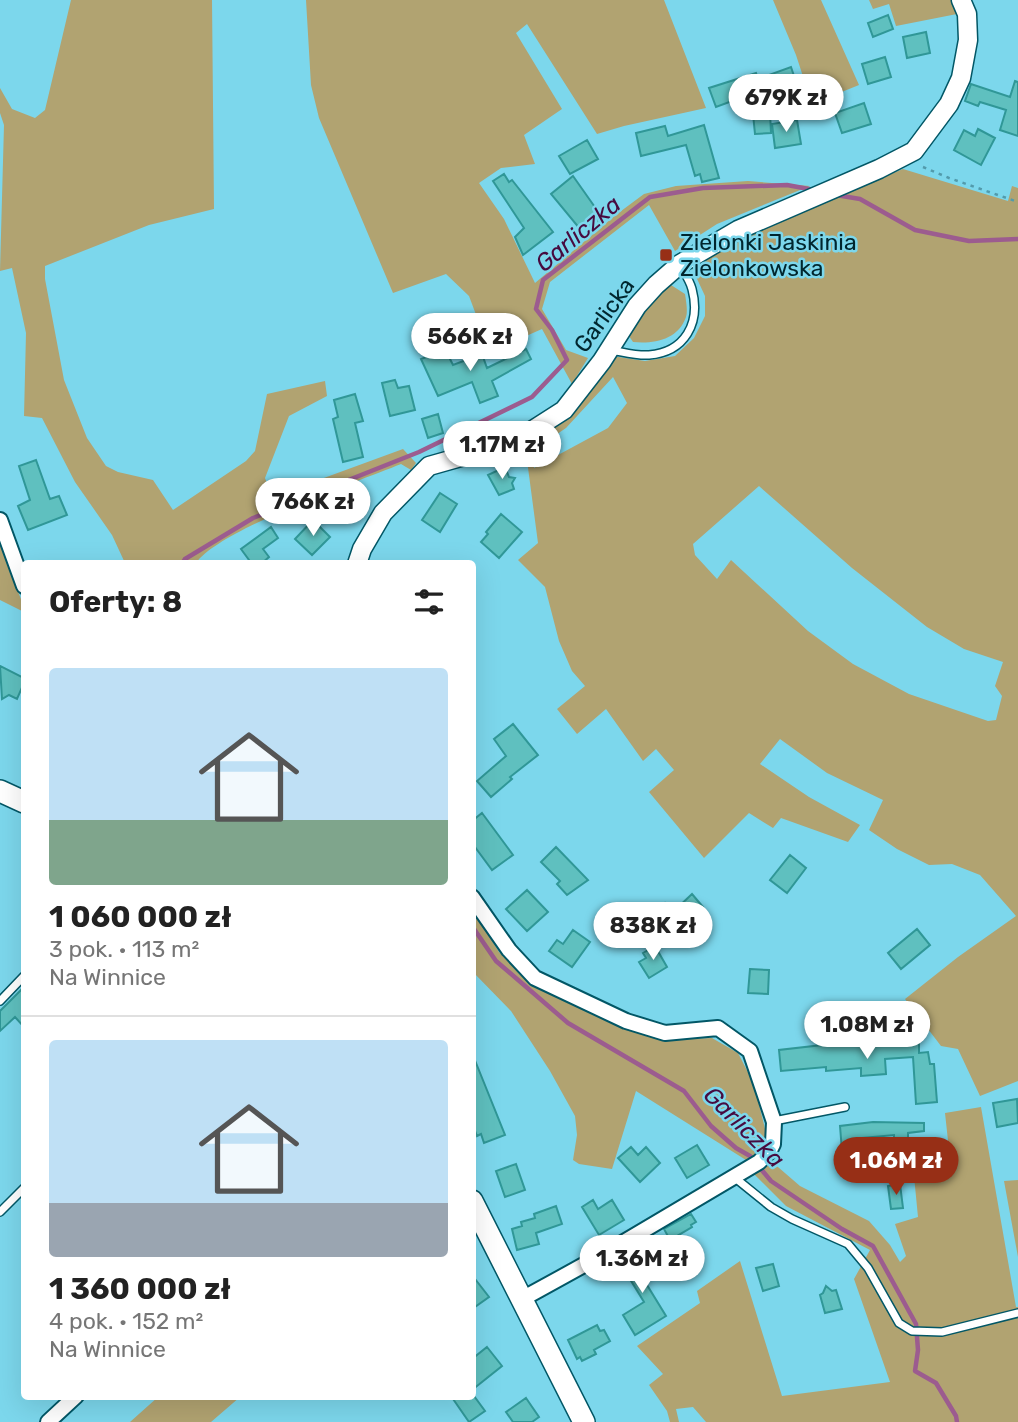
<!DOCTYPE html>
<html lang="pl">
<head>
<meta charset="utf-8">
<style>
  body { margin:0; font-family:Rubik,sans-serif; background:#f6f6f6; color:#222; height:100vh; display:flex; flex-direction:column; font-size:26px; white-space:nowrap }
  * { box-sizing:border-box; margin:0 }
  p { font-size:23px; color:#767676 }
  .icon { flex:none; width:38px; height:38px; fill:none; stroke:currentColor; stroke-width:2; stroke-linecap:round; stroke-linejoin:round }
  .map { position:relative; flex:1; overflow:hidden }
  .drawer { position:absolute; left:21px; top:560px; width:455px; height:840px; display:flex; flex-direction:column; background:#fff; border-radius:7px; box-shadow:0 7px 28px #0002 }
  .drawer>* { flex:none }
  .price { position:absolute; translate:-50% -60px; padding:0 16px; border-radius:24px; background:#fff; color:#222; font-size:23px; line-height:46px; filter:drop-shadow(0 2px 4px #0008) }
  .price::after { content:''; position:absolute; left:50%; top:42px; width:21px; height:16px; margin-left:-10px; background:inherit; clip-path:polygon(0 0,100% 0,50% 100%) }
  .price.on { background:#972f16; color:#fff }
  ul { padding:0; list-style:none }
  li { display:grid; align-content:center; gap:14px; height:371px; padding:0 28px }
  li+li { border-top:2px solid #e0e0e0 }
  li span { display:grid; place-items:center; height:217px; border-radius:7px; color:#555 }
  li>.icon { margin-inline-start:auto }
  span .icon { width:126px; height:126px; fill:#fffc; stroke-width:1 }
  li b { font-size:30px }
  h2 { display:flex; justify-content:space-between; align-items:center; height:84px; padding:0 28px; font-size:30px }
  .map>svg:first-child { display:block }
  .green { fill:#b1a371; fill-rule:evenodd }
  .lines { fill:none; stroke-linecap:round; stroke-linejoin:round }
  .stream { stroke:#9c5c8f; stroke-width:4.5 }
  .building { fill:#5fc0bf; stroke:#309797; stroke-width:2 }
  .service-casing { stroke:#025766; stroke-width:10 }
  .minor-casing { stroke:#025766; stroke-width:18 }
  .tertiary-casing { stroke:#025766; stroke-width:21 }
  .secondary-casing { stroke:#025766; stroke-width:24 }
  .path { stroke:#529bac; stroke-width:2.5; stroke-dasharray:3.5 5; stroke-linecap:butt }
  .service { stroke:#fff; stroke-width:7 }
  .minor { stroke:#fff; stroke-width:14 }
  .tertiary { stroke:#fff; stroke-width:18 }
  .secondary { stroke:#fff; stroke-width:21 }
  .poi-dot { fill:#972f16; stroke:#7cd7ec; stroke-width:2.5 }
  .labels { text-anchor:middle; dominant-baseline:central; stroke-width:5; stroke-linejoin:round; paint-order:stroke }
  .poi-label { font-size:23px; fill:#00262e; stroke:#7cd7ec; text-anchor:start }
  .street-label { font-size:23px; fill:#00262e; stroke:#7cd7ec }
  .water-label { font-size:24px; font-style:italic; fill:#470b3f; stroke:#7cd7ec }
</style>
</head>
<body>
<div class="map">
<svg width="1018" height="1422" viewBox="0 0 1018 1422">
  <rect width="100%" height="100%" fill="#7cd7ec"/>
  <path class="green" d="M71,0h141l2,209 -65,16 -104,41v13l19,101 23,58 19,28 12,6 35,8 20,30 73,-49 9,-10 12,-57 58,-13 2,15 -38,20 -24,62 7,19 131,-48 13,14 -5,7 -10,-6c-44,18 -181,65 -205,99h-71l-13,-28 -37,-53 -33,-64 -18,-2 2,-83 -14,-65 -12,3 4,-146 -4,-12v-25l12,21 23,9 10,-8z
    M306,0h358l42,108 -82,18 -27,8 -70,-110 -11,9 46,76 -38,26 11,29 -34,4 -22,15 25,36 31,64 82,-69 27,-20 32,-8 72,-5 62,5 -93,38 -42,27 -26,-46 -99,77 -8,27 24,41 22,8 -16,26 -30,-55 -52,23 -21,-56 -23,-22 -53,19 -74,-175 -8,-33z
    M773,0h48l38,85 -47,19 -16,-49z
    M869,0h82l6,14 -61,12 -7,-22 -16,5z
    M903,169l105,32 4,-15 6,2v893l-38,15 -22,-47 -17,-3 -36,-47 53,-42 58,-41 -36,-41 -28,-11 -23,1 -32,-16 -28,-19 14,-30 -56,-27 -47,-34 -20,25 49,33 51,28 -12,17 -67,-24 -8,10 -24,-15 -45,45 -55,-66 25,-22 -18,-21 -13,12 -37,-52 -29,25 -20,-25 28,-23 -13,-15 -13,-30 -14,-54 -27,-27 20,-17 -13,-98 87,-89 33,5 30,-5 19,-18 11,-22v-20l-13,-28c65,-44 139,-69 211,-99zM613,377l14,26 -19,25 -74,40 1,-19 31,-21zM759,486l93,82 75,59 37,22 39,13 -8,24 7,10 -6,24 -8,1 -79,-27 -56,-30 -45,-33 -77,-71 -14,19 -22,-24 -2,-11z
    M671,285l14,9c1,7 3,17 1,23 -8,23 -32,27 -53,25l-6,-9 25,-34z
    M0,545l24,62v5l-24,-12z
    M472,909l27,43 34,31 91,43 35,14 53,-2 26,15 16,31 13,53 -13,18 -8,5 -110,-69 -24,78 -33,-5 -6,-4 4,-25 -2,-19 -25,-45 -39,-60 -38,-39z
    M981,1107l35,200h2v115h-312l-13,-15 -17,2 3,13h-9l-3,-11 -18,-26 14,-11 -26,-28 63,-43 -3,-12 43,-30 42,135 108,-14 -36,-103 16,-29 -84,-44 -32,-32 17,-13 29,25 69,35 21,24 10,17 6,-6 -11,-32 23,-7 -4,-41 37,-8 -6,-55z
    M1018,1180v77l-14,-76z
    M158,1397v-1l82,1 -29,25h-81z"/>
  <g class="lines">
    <path class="stream" d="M836,195l24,4 55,31 54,11 49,-2
      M182,564l3,-5 68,-41 166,-66 113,-55 35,-37 -15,-30 -16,-21 7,-29 107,-83 53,-9 84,-3 27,5
      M472,926l24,35 72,62 116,68 27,35 25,22 14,8 21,25 71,48 31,17 43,78 2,26 -3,21 21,12 20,33 1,6"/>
  </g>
  <path class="building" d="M888,15l5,14 -20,8 -5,-14z
    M926,32l4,21 -23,5 -4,-21z
    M885,57l6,20 -23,7 -6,-20z
    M791,67l5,15 -27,9 2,42 -16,1 -4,-40 -35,13 -7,-19 47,-15 2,6z
    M1015,81l3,1v54l-18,-6 6,-20 -26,-8 -2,4 -13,-5 6,-17 39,13z
    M864,103l7,21 -29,9 -7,-20z
    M797,120l4,24 -26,4 -3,-24z
    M704,125l15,53 -17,4 -2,-8 -5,2 -9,-31 -45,11 -5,-23 29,-7 3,10z
    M978,129l17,9 -14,27 -27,-15 10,-20 11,6z
    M587,140l11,19 -28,15 -11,-18z
    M504,174l5,8 3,-2 41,52 -30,23 -8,-18 9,-9 -31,-47z
    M573,176l31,44 -15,12 -6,-6 -3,3 -29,-35z
    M526,349l5,10 -39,22 6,15 -18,7 -8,-21 -34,14 -17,-37 16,-6 3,5 8,-3 5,10 29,-11 5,14z
    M395,380l3,8 11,-2 6,24 -25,6 -8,-33z
    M355,394l8,27 -8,2 8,34 -20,5 -10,-43 5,-2 -4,-17z
    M438,414l5,19 -15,5 -6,-19z
    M36,460l14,39 9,-3 8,19 -39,15 -10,-24 12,-6 -11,-34z
    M505,467l4,10 6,1 -3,5 2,6 -15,6 -11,-20z
    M440,493l17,11 -17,28 -18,-12z
    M501,514l21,18 -23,26 -18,-16 7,-8 -2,-2z
    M313,520l17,17 -18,18 -17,-16z
    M271,527l7,11 -15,11 6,8 -8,7h-9l-11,-15z
    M0,666l24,12v5l-7,16 -8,-4 -7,4z
    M513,724l25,31 -28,22 2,2 -21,18 -14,-16 29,-25 -12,-17z
    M482,813l31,42 -21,15 -20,-27v-22z
    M556,847l32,33 -21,15 -10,-11 3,-3 -19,-19z
    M790,855l16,13 -19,25 -17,-13z
    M527,890l21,22 -21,19 -21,-22z
    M692,894l11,13 -38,36 -20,-21 20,-19 8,9z
    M917,929l13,16 -29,24 -13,-16z
    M573,930l17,12 -18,25 -23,-16 8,-11 6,4z
    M655,946l12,21 -18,11 -10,-16 7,-4 -3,-5z
    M750,969l19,1 -1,24 -20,-1z
    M24,987v40l-9,-10 -15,14v-20z
    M890,1034h29v19l9,-1 2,12h4l3,38 -21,2 -3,-47 -28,2 1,15 -25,2v-8l-35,3v-4l-45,4 -2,-21 61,-7h49z
    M472,1053l33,82 -21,8 -3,-9 -4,2 -5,-13z
    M1017,1099l1,24 -21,4 -4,-24z
    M873,1122l51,1v8l-16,2v15h-14v-13l-31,3 1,11 -6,1 -4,5 -5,-4h-7l-2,-25z
    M697,1145l12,20 -22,13 -12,-20z
    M631,1147l7,8 8,-8 14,16 -20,19 -22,-24z
    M516,1164l9,26 -20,7 -9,-26z
    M900,1184l3,24 -12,1 -3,-23z
    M593,1200l5,9 14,-9 12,20 -25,15 -17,-28z
    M556,1206l6,18 -26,9 3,11 -22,6 -5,-21 10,-3 -1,-4 14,-4 -1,-4z
    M691,1214l5,8 -5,3 1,2 -22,13 -6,-11z
    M640,1250l14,24 -10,6 22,36 -31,19 -12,-20 21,-13 -24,-39z
    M773,1264l6,22 -16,5 -7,-23z
    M472,1275l17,22 -17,12z
    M826,1286l6,5 4,-1 6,19 -17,4 -5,-18 3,-2z
    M597,1325l3,6 4,-1 6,11 -16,9 2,4 -14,7 -2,-4 -3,2 -9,-19z
    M487,1347l15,19 -30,24v-31z
    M451,1396h23l11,15 -16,11z
    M526,1398l13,19 -7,5h-19l-7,-10z"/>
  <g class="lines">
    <defs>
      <path id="service" d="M611,350c12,2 26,6 38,5 36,-3 52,-32 43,-66 -2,-8 -8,-17 -12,-24
        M0,1001l24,-25
        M774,1121l71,-14
        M734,1177l37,30 21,12 56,25 20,24 31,55 13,8 30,1 76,-19
        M0,1212l24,-24"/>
      <path id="minor" d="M0,520l24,66
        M472,897l37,53 26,28 91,43 39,12 53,-5 32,23 24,71 -1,22 -4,8 -10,10 -157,93 -80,44
        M48,1422l28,-26"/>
      <path id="tertiary" d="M357,564l5,-15 21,-36 46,-47 85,-24 50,-32 38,-49 35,-55 19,-21 24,-21 58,-34 141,-61 35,-18 35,-47 12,-26 7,-38 -1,-26 -6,-14"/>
      <path id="secondary" d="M0,791l24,11
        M472,1201l112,221"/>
    </defs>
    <use href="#service" class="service-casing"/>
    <use href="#minor" class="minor-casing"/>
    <use href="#tertiary" class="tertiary-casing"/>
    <use href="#secondary" class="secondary-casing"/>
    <path class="path" d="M923,167l26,11 69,24"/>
    <use href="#service" class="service"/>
    <use href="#minor" class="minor"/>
    <use href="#tertiary" class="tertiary"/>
    <use href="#secondary" class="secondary"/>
  </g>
  <rect class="poi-dot" x="659" y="248" width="14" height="14" rx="3.5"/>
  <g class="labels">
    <g class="poi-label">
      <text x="680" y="242">Zielonki Jaskinia<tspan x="680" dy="26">Zielonkowska</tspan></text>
    </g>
    <g class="street-label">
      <text transform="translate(604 315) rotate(-54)">Garlicka</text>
    </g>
    <g class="water-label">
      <text transform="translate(578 234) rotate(-40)">Garliczka</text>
      <text transform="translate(744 1127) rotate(45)">Garliczka</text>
    </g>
  </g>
</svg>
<b class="price" style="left:786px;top:134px">679K zł</b>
<b class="price" style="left:470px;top:373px">566K zł</b>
<b class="price" style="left:502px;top:481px">1.17M zł</b>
<b class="price" style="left:313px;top:538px">766K zł</b>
<b class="price" style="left:653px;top:962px">838K zł</b>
<b class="price" style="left:867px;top:1061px">1.08M zł</b>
<b class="price on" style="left:896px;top:1197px">1.06M zł</b>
<b class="price" style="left:642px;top:1295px">1.36M zł</b>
<section class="drawer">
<h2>Oferty: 8<svg class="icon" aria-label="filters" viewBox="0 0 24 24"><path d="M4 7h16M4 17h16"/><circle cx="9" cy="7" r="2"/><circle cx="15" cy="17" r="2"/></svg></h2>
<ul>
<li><span style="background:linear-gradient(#bfe0f5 70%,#7fa58c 0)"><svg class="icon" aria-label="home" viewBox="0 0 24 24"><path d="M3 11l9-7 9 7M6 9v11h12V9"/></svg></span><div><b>1 060 000 zł</b><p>3 pok. · 113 m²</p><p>Na Winnice</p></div></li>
<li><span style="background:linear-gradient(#bfe0f5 75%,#9aa5b1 0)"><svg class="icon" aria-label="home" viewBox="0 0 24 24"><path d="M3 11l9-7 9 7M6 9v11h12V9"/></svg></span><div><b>1 360 000 zł</b><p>4 pok. · 152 m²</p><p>Na Winnice</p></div></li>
</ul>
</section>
</div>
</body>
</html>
